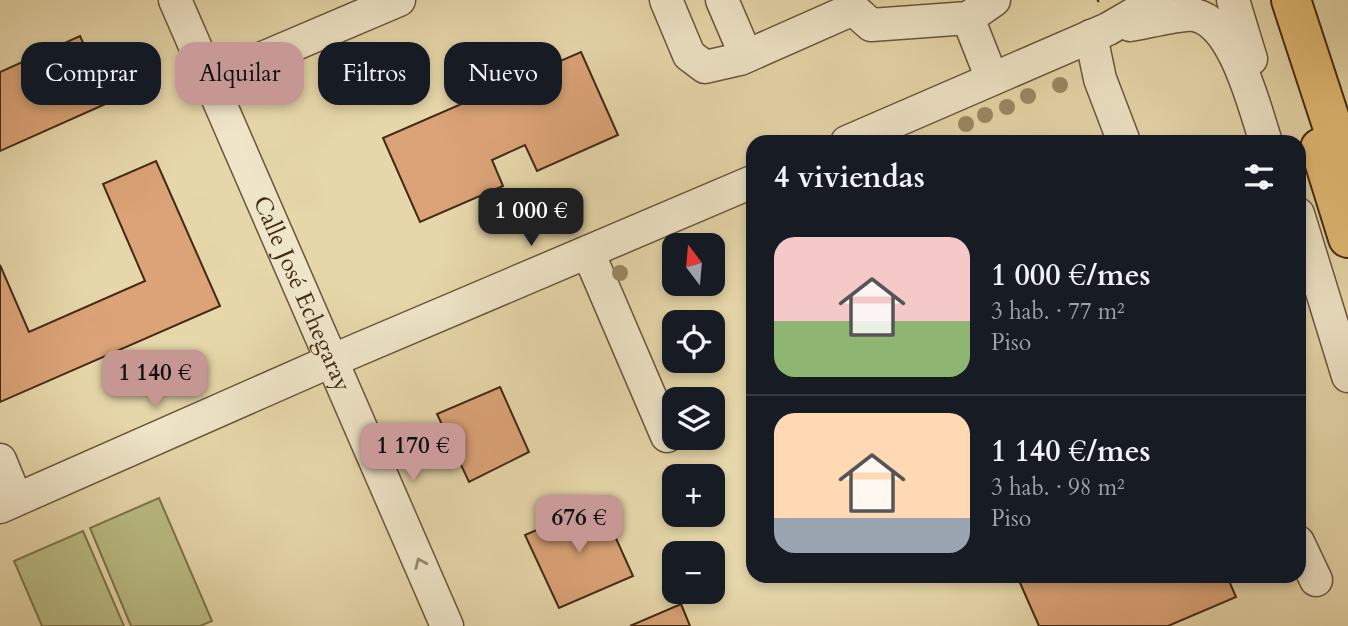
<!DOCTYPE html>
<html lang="es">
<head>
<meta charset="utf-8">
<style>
  body { margin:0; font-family:Cardo,serif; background:#242831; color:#f1f3f6; height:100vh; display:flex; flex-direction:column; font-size:26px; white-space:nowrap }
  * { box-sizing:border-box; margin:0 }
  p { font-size:23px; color:#9ea1a6 }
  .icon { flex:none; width:38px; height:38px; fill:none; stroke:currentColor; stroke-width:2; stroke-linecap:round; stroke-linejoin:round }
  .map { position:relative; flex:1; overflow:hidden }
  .panel { position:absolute; left:746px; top:135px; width:560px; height:448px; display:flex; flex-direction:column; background:#171b24; border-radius:21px; box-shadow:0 4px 10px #0003 }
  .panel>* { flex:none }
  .banner { position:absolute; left:21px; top:42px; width:620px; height:63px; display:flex; gap:14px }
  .needle { width:46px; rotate:344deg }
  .controls { position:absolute; left:662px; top:233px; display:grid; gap:14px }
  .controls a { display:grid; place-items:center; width:63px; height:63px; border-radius:14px; background:#171b24; box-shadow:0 4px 10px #0003; font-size:35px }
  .price { position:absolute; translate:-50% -60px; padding:0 16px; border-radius:14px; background:#c59692; color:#111; font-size:23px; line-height:46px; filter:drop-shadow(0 2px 4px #0008) }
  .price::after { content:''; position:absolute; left:50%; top:42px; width:21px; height:16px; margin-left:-10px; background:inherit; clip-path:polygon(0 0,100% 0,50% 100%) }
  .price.current { background:#222; color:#fff }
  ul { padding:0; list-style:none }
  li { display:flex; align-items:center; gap:21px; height:175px; padding:0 28px }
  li+li { border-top:2px solid #363941 }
  li span { display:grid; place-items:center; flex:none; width:196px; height:140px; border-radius:21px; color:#555 }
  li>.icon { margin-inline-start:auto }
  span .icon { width:84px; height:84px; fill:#fffc; stroke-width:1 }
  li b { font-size:30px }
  h2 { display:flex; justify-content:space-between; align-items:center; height:84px; padding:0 28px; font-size:30px }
  .tag { padding:0 24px; border-radius:21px; background:#171b24; box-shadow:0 4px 10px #0003; font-size:24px; line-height:63px }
  .tag.current { background:#c59692; color:#111 }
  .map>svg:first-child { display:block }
  .green { fill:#babd85; stroke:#7e744c; stroke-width:2 }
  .building { fill:#dba377; stroke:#422a14; stroke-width:2 }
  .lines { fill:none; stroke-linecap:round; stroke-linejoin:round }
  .minor-casing { stroke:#6b553a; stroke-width:35 }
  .highway-casing { stroke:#422a14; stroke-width:42 }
  .path { stroke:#422a14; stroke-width:3.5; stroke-dasharray:2 3.5; stroke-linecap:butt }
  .minor { stroke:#efe5c8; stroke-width:32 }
  .highway { stroke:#e3bc75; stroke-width:38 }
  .tree { fill:#998864 }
  .oneway { stroke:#98886e }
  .labels { text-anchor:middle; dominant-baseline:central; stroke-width:7; stroke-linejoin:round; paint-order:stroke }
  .street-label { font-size:24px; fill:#422a14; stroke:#efe5c8 }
</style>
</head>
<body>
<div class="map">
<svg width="1348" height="626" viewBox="0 0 1348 626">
  <rect width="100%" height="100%" fill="#e6d7aa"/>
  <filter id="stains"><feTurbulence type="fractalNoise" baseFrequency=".00286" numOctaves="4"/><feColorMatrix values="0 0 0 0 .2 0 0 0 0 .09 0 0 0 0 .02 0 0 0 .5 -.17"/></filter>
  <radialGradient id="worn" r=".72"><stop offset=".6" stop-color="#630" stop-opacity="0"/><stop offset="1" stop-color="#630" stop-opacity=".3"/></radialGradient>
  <path class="green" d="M159,498l53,123 -12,5h-69l-41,-98z
    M83,531l41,95h-82l-28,-65z"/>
  <path class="building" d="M80,36l30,66 -110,49v-79z
    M581,52l37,83 -81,36 -12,-26 -33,15 11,26 -83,36 -37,-84z
    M156,161l64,145 -220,96v-137l29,67 116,-51 -42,-97z
    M500,387l29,65 -60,30 -32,-68z
    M600,503l33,73 -74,32 -34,-73z
    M1017,576h210l9,21 -68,29h-129z
    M681,604l9,22h-60z"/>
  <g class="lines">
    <defs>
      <g id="minor">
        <path id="s1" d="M175,0l272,626"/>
        <path d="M666,0l23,55 16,12 35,-8 113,-50 18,16 97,-7 26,-18"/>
        <path d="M722,0l24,56"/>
        <path d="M1233,0l18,59"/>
        <path d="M968,18l24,61"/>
        <path d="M1130,25c14,-2 52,-12 64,-10 41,7 60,92 72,127"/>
        <path d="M1091,36l9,43 24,63"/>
        <path d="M211,80l188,-80"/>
        <path d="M847,142l261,-113 50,-29"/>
        <path d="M1298,214l50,162"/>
        <path d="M588,252l79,184"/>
        <path d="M0,460l16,39"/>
        <path d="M0,507l331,-146 421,-179"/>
        <path d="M1298,542l18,38"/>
      </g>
      <path id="highway" d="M1291,0l57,174
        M1320,148l28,90"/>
    </defs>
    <use href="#minor" class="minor-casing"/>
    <use href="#highway" class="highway-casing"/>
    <path class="path" d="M1097,1l2,-1"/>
    <use href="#minor" class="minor"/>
    <use href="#highway" class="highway"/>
  </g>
  <g class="tree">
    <circle cx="1060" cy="85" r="8"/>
    <circle cx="1028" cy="96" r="8"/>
    <circle cx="1007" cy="107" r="8"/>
    <circle cx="985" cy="115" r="8"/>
    <circle cx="966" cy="124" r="8"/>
    <circle cx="620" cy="273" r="8"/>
  </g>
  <defs><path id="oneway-chevron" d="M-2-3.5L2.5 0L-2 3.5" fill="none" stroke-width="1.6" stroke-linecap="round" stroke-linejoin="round" transform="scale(1.75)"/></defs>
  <use class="oneway" href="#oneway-chevron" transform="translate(420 563) rotate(-114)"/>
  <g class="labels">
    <g class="street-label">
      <text stroke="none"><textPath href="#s1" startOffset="320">Calle José Echegaray</textPath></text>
    </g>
  </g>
  <rect width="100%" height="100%" filter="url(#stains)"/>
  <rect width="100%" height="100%" fill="url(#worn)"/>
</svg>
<div class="controls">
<a><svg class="needle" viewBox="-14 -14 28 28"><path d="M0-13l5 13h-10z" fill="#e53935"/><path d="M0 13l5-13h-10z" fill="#9ea1a6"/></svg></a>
<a><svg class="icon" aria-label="locate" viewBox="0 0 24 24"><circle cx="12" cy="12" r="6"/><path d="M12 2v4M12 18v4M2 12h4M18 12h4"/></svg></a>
<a><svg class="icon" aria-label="layers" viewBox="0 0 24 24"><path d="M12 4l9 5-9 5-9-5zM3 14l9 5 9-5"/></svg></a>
<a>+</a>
<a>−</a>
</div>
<b class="price current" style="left:531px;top:248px">1 000 €</b>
<b class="price" style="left:155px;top:410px">1 140 €</b>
<b class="price" style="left:413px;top:483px">1 170 €</b>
<b class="price" style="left:579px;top:555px">676 €</b>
<div class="banner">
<a class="tag">Comprar</a>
<a class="tag current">Alquilar</a>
<a class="tag">Filtros</a>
<a class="tag">Nuevo</a>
</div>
<section class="panel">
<h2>4 viviendas<svg class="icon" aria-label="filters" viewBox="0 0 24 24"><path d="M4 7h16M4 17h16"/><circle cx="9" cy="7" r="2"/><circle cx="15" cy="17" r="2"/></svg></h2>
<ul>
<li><span style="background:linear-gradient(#f6c9c9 60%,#8fb573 0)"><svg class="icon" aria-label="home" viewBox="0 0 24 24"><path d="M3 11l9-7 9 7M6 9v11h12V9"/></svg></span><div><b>1 000 €/mes</b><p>3 hab. · 77 m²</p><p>Piso</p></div></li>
<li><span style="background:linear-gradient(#ffd9b3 75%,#9aa5b1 0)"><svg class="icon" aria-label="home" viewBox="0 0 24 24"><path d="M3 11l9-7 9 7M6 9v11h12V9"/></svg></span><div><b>1 140 €/mes</b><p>3 hab. · 98 m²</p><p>Piso</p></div></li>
</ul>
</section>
</div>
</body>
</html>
